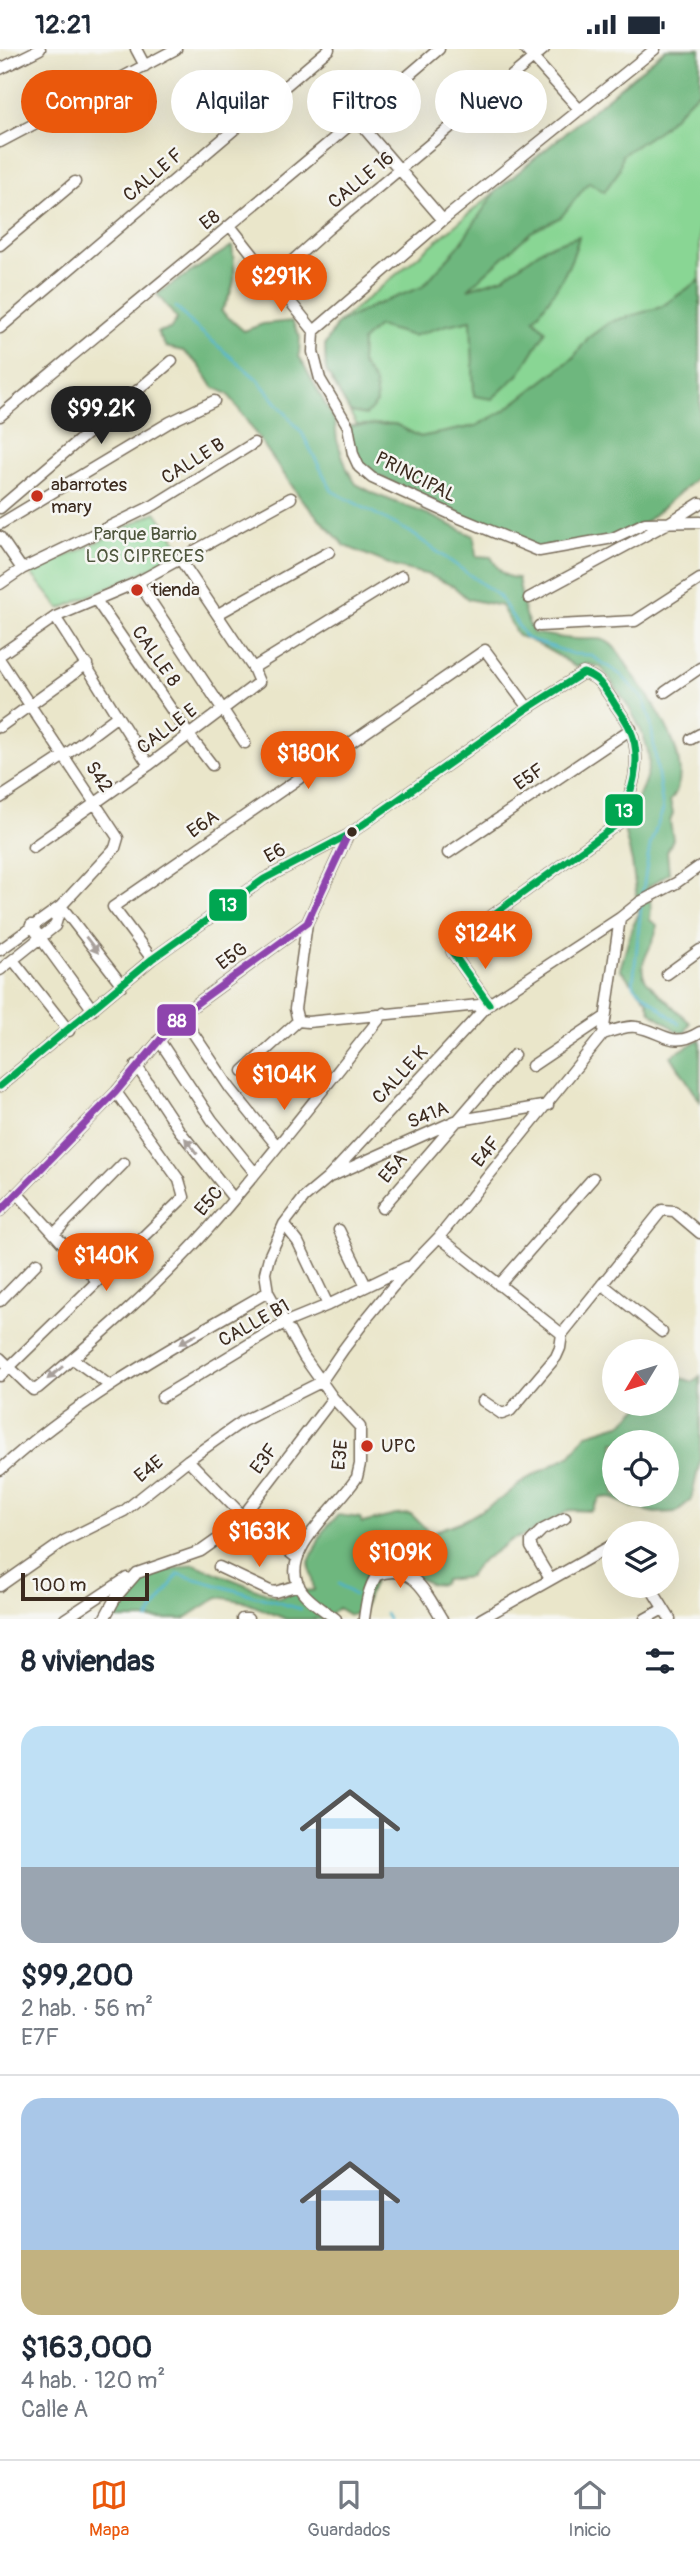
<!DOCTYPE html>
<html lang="es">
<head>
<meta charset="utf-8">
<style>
  body { margin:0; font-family:Pangolin,sans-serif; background:#f6f6f7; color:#1f2937; height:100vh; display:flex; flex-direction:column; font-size:26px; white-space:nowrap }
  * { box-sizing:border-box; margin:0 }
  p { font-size:23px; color:#747a83 }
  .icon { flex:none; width:38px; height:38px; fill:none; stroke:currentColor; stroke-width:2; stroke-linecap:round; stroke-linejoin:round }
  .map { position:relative; height:1570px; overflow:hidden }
  .panel { display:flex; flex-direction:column; background:#fff; flex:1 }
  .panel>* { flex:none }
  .banner { position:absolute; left:21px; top:21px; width:658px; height:63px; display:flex; gap:14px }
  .needle { width:46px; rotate:232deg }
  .fabs { position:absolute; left:602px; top:1290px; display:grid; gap:14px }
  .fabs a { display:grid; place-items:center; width:77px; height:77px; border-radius:50%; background:#fff; box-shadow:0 7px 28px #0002; font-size:35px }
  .scale { position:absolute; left:21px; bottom:18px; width:128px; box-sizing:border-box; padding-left:7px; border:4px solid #3b2a1e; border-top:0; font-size:19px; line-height:24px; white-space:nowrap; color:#3b2a1e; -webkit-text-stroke:5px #f6f6f2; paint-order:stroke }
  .price { position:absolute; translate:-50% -60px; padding:0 16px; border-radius:24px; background:#ea580c; color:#fff; font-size:23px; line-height:46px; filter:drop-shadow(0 2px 4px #0008) }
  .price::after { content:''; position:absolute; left:50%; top:42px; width:21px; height:16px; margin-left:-10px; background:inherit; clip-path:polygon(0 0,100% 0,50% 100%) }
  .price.current { background:#222; color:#fff }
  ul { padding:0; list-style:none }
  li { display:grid; align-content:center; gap:14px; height:371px; padding:0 21px }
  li+li { border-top:2px solid #e0e1e3 }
  li span { display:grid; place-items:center; height:217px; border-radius:21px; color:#555 }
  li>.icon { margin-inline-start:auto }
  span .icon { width:126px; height:126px; fill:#fffc; stroke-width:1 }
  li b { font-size:30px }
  h2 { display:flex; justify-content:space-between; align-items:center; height:84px; padding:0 21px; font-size:30px }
  .pill { padding:0 24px; border-radius:32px; background:#fff; box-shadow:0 7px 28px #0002; font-size:24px; line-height:63px }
  .pill.current { background:#ea580c; color:#fff }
  .status { display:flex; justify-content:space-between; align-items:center; height:49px; padding:0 35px; background:#fff; direction:ltr }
  .status svg { height:19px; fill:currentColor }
  .menu { display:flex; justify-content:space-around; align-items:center; height:98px; border-top:2px solid #e0e1e3; background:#fff; font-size:19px; color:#747a83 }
  .menu a { display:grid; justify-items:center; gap:4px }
  .menu .current { color:#ea580c }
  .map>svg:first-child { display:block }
  .green { fill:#89d694; stroke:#628059; stroke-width:2 }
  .forest { fill:#6eb77e; stroke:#54704e; stroke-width:2; fill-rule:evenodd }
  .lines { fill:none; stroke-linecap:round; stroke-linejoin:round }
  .stream { stroke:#4bb2ca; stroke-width:2.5 }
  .minor-casing { stroke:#786c5a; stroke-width:13 }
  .minor { stroke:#fff; stroke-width:10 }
  .bus-1-casing { stroke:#f6f6f2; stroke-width:12 }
  .bus-2-casing { stroke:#f6f6f2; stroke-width:12 }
  .bus-1 { stroke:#00a651; stroke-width:7 }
  .bus-2 { stroke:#8e44ad; stroke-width:7 }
  .oneway { fill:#a79f9a }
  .poi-dot { fill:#c8321e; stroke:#f6f6f2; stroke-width:2.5 }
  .bus-dot { fill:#3b2a1e; stroke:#f6f6f2; stroke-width:2.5 }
  .labels { text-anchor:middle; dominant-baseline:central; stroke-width:5; stroke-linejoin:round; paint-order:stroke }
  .street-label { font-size:19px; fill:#3b2a1e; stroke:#f6f6f2 }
  .poi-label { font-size:19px; fill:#3b2a1e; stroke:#f6f6f2; text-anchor:start }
  .park-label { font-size:19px; fill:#4e553c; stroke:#f6f6f2 }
  .line-badge { stroke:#f6f6f2; stroke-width:2.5 }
  .badge-label { font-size:19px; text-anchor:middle; font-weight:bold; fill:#fff }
</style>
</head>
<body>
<div class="status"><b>12:21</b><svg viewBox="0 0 49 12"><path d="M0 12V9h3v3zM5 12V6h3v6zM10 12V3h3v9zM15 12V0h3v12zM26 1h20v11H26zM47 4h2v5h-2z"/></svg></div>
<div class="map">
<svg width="700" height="1570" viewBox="0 0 700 1570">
  <rect width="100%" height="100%" fill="#f6f6f2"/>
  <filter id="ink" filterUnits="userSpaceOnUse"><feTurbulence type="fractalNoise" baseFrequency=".0143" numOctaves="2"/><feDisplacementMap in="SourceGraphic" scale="14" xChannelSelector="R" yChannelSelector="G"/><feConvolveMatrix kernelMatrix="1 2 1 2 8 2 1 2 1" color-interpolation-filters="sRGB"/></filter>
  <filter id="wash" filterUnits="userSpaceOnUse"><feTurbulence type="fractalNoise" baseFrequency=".00686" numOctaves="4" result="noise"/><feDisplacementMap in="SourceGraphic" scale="28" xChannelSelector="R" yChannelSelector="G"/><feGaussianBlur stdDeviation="1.57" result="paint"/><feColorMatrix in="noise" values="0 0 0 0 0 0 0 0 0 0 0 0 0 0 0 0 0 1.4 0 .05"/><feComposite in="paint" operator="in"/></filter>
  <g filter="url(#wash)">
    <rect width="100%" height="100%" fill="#eae6ca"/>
    <path class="green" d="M666,0h34v231l-39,27 -73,31 -15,20 -69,53 -28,15 -56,11 -25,-13 -38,1 -31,-55 -1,-25 12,-21z
      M156,463l29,41 -125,56 -31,-38 50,-20z"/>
    <path class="forest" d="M666,0h34v41l-39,39 -39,26 -3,16 -15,21 -15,-10 -28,35 -30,15 -63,57 34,-11 44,-31 33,-11c-7,31 -25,58 -45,83l12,12 -27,43 -27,25 -18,-3 -3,-76 -24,5 -34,11 -35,-10 -16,15 -1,22 14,20 2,20 -11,12 -16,-3 -24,-42 -1,-25 12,-21 36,-18 49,-19 36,-40 38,-56z
      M232,197c4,29 5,40 -11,65l23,20 19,-7 29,-3 8,16 -1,19 36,66 2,18 10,29 9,15 21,11 50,19 47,22 2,20 15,1c7,12 12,21 27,21l7,37 8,18c14,2 29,6 43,6 8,1 19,-1 27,1 13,4 21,21 28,32 22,29 69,94 39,129l3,12 -3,9 3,17 -6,13 2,21 -21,14 3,20 -1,13 7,5c-1,23 -25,38 -9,58l42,40 -5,10 -7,-1 -27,-20 -4,-12 -27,-31 12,-41 7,-15 -7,-51 -9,-37c9,-17 21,-36 25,-55 7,-30 -29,-79 -47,-103l-14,-3 -12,3c-9,-8 -47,-29 -57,-31l-17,-30 -33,-7 -15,-13 -24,-11 -33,-8 -51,-21 -43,-46 -74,-106 -15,-7 -14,-22 -16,-14 -17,-4 -9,-15 13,-3 7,-10 -20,-25z
      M700,231v195l-55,48 -32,15 -74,13 -180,-84 -11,-41 47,-2 25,13 56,-11 28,-15 69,-53 15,-20 22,-16 51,-15z
      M700,990v62l-29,-45z
      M670,1325l23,8 7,-6v85l-9,39 -15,12 -21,1 -21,-5 -24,-11 -10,1 -8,13 -22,-1 -44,25 -15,5 -34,25 -8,12 -24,3 -4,5 -10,-1 -36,-16 -17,2 -16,43 -12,2 -12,-7 -13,11h-39l-44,-18 -24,-4 -34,22h-69l2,-9 22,-26 23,-12 32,-8 85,34 15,-6 20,-2 -5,-28 14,-31 15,-16 22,3 2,5 34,-8 15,-1 19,19 35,-13 39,-23 19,-16 48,-26 16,-21 36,-11 19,-19 25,-1v-27zM614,1393h53v53h-53z"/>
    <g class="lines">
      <path class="stream" d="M176,258l16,17 65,55 45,54 30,58 78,41 89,64 27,42 47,16 17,1 31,20 23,25 6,18 13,92 -13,35 -8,51
        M641,857l-8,79 46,39
        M339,1535l15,11
        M385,1565l3,5
        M148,1570l30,-45 123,35"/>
    </g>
  </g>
  <g filter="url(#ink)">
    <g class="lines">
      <defs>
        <path id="minor" d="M136,0l9,17
          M525,0l55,61
          M655,0l-212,171 -129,111 -1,21 7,27 28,47 5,28 6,13 13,11 83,38 84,35 74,-13 32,-15 55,-1
          M0,20l40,-20
          M357,71l86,100
          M0,93l176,-93
          M231,178l41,52 56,-50 216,-180
          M0,196l75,-63
          M272,230l42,52
          M0,279l329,-279
          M0,367c146,-123 295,-242 439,-367
          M0,459l172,-147
          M0,475l170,-102 44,-21
          M0,488l22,32
          M138,533l107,161
          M0,535l22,-15 132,-64 100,-62
          M529,549l141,-76 30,-19
          M96,551l93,135 23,30
          M218,565l111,-62
          M55,568c32,48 61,99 94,148
          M539,577l96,-5 65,-42
          M0,606l55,-38 83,-35 153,-84
          M0,611l118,178 -3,10 -54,58 -61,44
          M253,619l149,-92
          M665,643l35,-24
          M0,678l87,-63
          M691,690l9,-5
          M0,749l64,-42 52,-39
          M33,798l116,-82 110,-83 -6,-14 -73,-109
          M448,804l183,-124
          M61,857l61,79
          M31,876l62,85
          M152,910l-39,-52 372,-257 43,58
          M13,911l56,71
          M0,921l55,-44 6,-20
          M667,925l33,-24
          M181,966l49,73 47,58
          M298,972l10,1 181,-18
          M298,972l-3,-12 12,-86
          M603,985c9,-3 24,-9 33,-7 27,4 35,23 64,5
          M159,991l53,80 43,53
          M136,1016l43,65 55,69
          M532,1017l73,-49
          M243,1022l55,-50
          M0,1037l152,-127 112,-80 84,-44 180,-127 55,-35c16,4 21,15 30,28 5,9 13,18 17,28 14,31 1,65 -11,94l-166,121 -1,8 37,52
          M332,1127l123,-55 93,-16
          M17,1144l80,88
          M382,1159l132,-153
          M0,1162l116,-119 65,-77 126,-92 41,-88
          M284,1175l14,18 30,63
          M339,1181l27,56
          M54,1185l70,-71
          M439,1188l123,97 -2,14 -4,9 -46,54 -8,3 -19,-13
          M602,1235l60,48
          M499,1236l94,-107
          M0,1252l37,-38
          M562,1285l100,-124 12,1 26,22
          M0,1309l33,32 5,-2c58,-49 120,-102 171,-160 61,-69 117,-143 175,-215
          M73,1310l36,26
          M0,1327l184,-179 -5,-17 -63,-88
          M321,1333c34,-52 74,-101 118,-145l164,-203 17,-116
          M162,1348l122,-74 44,-18 79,-38
          M188,1411l55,56 54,42
          M0,1421c80,-73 175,-124 268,-178
          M219,1518l51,24 5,1 24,-7
          M550,1530l-19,-32v-6l11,-11 23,-12
          M649,1536l21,34
          M0,1537l64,-45 60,-30 64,-51 55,-39 78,-39
          M65,1570l62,-41
          M104,1570l12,-22 21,-24 64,-22 17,-12 25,-23 90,-118
          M242,1570h6
          M336,1570c-11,-8 -26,-17 -34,-28 -28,-37 38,-85 55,-114l3,-13v-37l-27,-29 -29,-41 -36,-65 -3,-19 4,-16 15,-33 20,-26 24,-20 161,-174 131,-86 20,-16 36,-19 24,-17
          M364,1570c2,-15 4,-31 13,-44 36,-13 49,18 65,44
          M481,1570l133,-75
          M645,1570l18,-10"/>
      </defs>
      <use href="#minor" class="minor-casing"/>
      <use href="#minor" class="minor"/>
      <defs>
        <path id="bus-1" d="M0,1037l152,-127 112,-80 84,-44 180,-127 55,-35c16,4 21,15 30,28 5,9 13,18 17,28 14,31 1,65 -11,94l-166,121 -1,8 37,52"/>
        <path id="bus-2" d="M0,1162l116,-119 65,-77 126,-92 41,-88"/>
      </defs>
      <use href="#bus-1" class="bus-1-casing"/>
      <use href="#bus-2" class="bus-2-casing"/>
      <use href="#bus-1" class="bus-1"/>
      <use href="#bus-2" class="bus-2"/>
    </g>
    <defs><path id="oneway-solid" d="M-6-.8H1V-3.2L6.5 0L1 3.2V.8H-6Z" transform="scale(1.75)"/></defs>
    <g class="oneway">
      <use href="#oneway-solid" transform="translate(92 896) rotate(52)"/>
      <use href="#oneway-solid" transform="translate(191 1097) rotate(-128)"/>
      <use href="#oneway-solid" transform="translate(188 1290) rotate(150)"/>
      <use href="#oneway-solid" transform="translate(55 1324) rotate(140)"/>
    </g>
  </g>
  <g class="poi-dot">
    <circle cx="37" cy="447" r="7"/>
    <circle cx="137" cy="541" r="7"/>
    <circle cx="367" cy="1397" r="7"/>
  </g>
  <circle class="bus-dot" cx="352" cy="783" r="6"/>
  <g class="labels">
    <g class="street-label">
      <text transform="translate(153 126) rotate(-40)">CALLE F</text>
      <text transform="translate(361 131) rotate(-39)">CALLE 16</text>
      <text transform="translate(210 171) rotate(-37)">E8</text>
      <text transform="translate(193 412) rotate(-32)">CALLE B</text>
      <text transform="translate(416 428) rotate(27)">PRINCIPAL</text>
      <text transform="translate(156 607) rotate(55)">CALLE 8</text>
      <text transform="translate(167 680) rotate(-37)">CALLE E</text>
      <text transform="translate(99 728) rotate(56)">S42</text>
      <text transform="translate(529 728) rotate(-34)">E5F</text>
      <text transform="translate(203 775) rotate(-35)">E6A</text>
      <text transform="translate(275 804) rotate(-28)">E6</text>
      <text transform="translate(232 907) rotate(-36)">E5G</text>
      <text transform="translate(400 1026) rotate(-47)">CALLE K</text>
      <text transform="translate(428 1066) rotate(-22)">S41A</text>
      <text transform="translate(486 1103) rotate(-51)">E4F</text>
      <text transform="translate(393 1119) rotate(-50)">E5A</text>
      <text transform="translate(209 1152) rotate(-50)">E5C</text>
      <text transform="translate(254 1274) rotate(-29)">CALLE B1</text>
      <text transform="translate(340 1406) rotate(-84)">E3E</text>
      <text transform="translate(264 1410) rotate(-53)">E3F</text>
      <text transform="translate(149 1420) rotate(-39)">E4E</text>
    </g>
    <g class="poi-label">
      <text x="51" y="436">abarrotes<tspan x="51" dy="22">mary</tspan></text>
      <text x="151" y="541">tienda</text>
      <text x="381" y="1397">UPC</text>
    </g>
    <g class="park-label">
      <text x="145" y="485">Parque Barrio<tspan x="145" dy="22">LOS CIPRECES</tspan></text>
    </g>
  </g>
  <g class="line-badge">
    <rect x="604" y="744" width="40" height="34" rx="7" fill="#00a651"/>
    <rect x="208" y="839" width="40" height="34" rx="7" fill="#00a651"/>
    <rect x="156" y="954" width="41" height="34" rx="7" fill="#8e44ad"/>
  </g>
  <g class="badge-label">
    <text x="624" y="768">13</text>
    <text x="228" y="862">13</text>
    <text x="177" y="978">88</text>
  </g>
</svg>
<div class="fabs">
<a><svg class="needle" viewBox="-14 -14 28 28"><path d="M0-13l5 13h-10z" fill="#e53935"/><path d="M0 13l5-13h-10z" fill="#747a83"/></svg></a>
<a><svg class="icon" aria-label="locate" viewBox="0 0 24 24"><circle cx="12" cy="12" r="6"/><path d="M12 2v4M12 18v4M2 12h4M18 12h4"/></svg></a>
<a><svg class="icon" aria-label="layers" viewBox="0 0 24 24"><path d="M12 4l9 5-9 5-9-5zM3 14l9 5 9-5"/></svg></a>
</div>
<div class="scale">100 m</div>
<b class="price" style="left:281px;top:265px">$291K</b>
<b class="price current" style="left:101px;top:397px">$99.2K</b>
<b class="price" style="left:308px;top:742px">$180K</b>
<b class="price" style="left:485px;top:922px">$124K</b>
<b class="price" style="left:284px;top:1063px">$104K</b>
<b class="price" style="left:106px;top:1244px">$140K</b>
<b class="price" style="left:259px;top:1520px">$163K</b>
<b class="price" style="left:400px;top:1541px">$109K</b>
<div class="banner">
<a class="pill current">Comprar</a>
<a class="pill">Alquilar</a>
<a class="pill">Filtros</a>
<a class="pill">Nuevo</a>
</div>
</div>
<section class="panel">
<h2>8 viviendas<svg class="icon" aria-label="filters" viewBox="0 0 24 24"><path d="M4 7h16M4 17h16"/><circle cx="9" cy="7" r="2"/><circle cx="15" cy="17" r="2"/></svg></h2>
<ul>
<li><span style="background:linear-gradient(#bfe0f5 65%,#9aa5b1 0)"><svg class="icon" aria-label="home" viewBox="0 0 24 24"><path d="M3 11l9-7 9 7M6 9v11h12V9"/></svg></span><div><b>$99,200</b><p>2 hab. · 56 m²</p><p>E7F</p></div></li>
<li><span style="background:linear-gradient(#a9c7e8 70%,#c2b280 0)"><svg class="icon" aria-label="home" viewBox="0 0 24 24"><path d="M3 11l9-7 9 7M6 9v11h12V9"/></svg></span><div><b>$163,000</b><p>4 hab. · 120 m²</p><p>Calle A</p></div></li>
</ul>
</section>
<nav class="menu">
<a class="current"><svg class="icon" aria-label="map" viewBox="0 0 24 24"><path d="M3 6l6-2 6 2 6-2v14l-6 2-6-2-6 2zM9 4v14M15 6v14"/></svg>Mapa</a>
<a><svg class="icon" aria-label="saved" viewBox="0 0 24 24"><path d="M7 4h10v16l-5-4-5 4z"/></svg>Guardados</a>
<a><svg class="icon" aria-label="home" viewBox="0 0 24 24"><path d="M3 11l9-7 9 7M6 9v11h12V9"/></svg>Inicio</a>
</nav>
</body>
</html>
